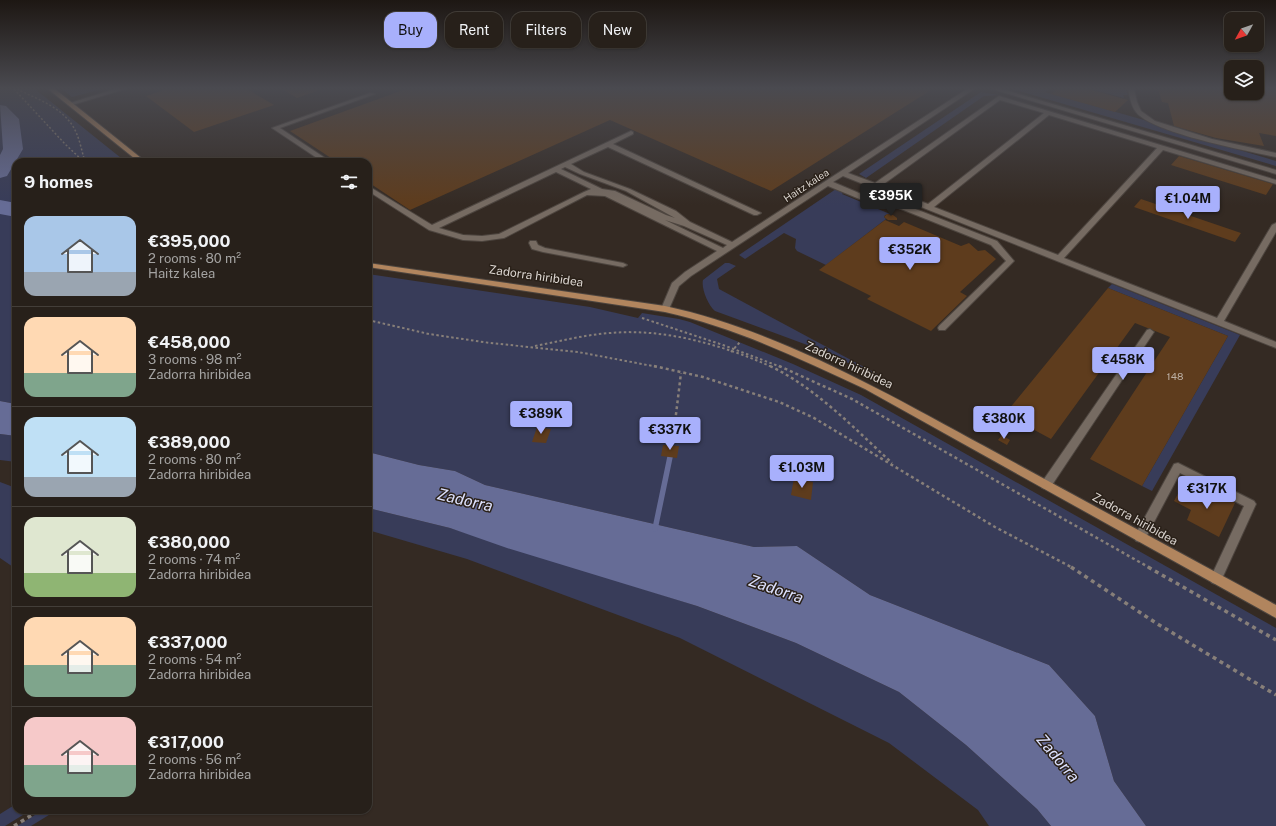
<!DOCTYPE html>
<html lang="en">
<head>
<meta charset="utf-8">
<style>
  body { margin:0; font-family:"Public Sans",sans-serif; background:#332d27; color:#f1f3f6; height:100vh; display:flex; flex-direction:column; font-size:15px; white-space:nowrap }
  * { box-sizing:border-box; margin:0 }
  p { font-size:13px; color:#a4a3a2 }
  .icon { flex:none; width:22px; height:22px; fill:none; stroke:currentColor; stroke-width:2; stroke-linecap:round; stroke-linejoin:round }
  .map { position:relative; flex:1; overflow:hidden }
  .sheet { position:absolute; left:12px; top:158px; width:360px; height:656px; display:flex; flex-direction:column; background:#27201a; border-radius:12px; box-shadow:0 1px 3px #0004,0 0 0 1px #433e39 }
  .sheet>* { flex:none }
  .guide { position:absolute; left:384px; top:12px; width:380px; height:36px; display:flex; gap:8px }
  .needle { width:26px; rotate:230deg }
  .buttons { position:absolute; left:1224px; top:12px; display:grid; gap:8px }
  .buttons a { display:grid; place-items:center; width:40px; height:40px; border-radius:8px; background:#27201a; box-shadow:0 1px 3px #0004,0 0 0 1px #433e39; font-size:20px }
  .price { position:absolute; translate:-50% -34px; padding:0 9px; border-radius:4px; background:#a8b0fc; color:#111; font-size:13px; line-height:26px; filter:drop-shadow(0 1px 2px #0008) }
  .price::after { content:''; position:absolute; left:50%; top:24px; width:12px; height:9px; margin-left:-6px; background:inherit; clip-path:polygon(0 0,100% 0,50% 100%) }
  .price.active { background:#222; color:#fff }
  ul { padding:0; list-style:none }
  li { display:flex; align-items:center; gap:12px; height:100px; padding:0 12px }
  li+li { border-top:1px solid #433e39 }
  li span { display:grid; place-items:center; flex:none; width:112px; height:80px; border-radius:12px; color:#555 }
  li>.icon { margin-inline-start:auto }
  span .icon { width:48px; height:48px; fill:#fffc; stroke-width:1 }
  li b { font-size:17px }
  h2 { display:flex; justify-content:space-between; align-items:center; height:48px; padding:0 12px; font-size:17px }
  .tag { padding:0 14px; border-radius:12px; background:#27201a; box-shadow:0 1px 3px #0004,0 0 0 1px #433e39; font-size:14px; line-height:36px }
  .tag.active { background:#a8b0fc; color:#111 }
  .map>svg:first-child { display:block }
  .green { fill:#383c59 }
  .water { fill:#666c96 }
  .lines { fill:none; stroke-linecap:round; stroke-linejoin:round }
  .stream { stroke:#666c96; stroke-width:5.5 }
  .river { fill:#666c96; fill-rule:evenodd }
  .building { fill:#5e3c1d }
  .minor-casing { stroke:#4d453f; stroke-width:2 }
  .major-casing { stroke:#4d453f; stroke-width:2 }
  .path-far3 { stroke:#877f79; stroke-width:1.5; stroke-dasharray:2 2; stroke-linecap:butt }
  .path-far2 { stroke:#877f79; stroke-width:2; stroke-dasharray:2.5 2.5; stroke-linecap:butt }
  .path-far1 { stroke:#877f79; stroke-width:2.5; stroke-dasharray:3 3; stroke-linecap:butt }
  .path { stroke:#877f79; stroke-width:3.5; stroke-dasharray:4 4; stroke-linecap:butt }
  .minor { fill:#766b62; fill-rule:evenodd }
  .major { fill:#b1855e; fill-rule:evenodd }
  .labels { text-anchor:middle; dominant-baseline:central; stroke-width:3; stroke-linejoin:round; paint-order:stroke }
  .far-street-label { font-size:10px; fill:#dbd5d0; stroke:#2a2119 }
  .number-label { font-size:10px; fill:#bcafa3 }
  .street-label { font-size:12px; fill:#dbd5d0; stroke:#2a2119 }
  .near-water-label { font-size:16px; font-style:italic; fill:#dee2fe; stroke:#2a2119 }
</style>
</head>
<body>
<div class="map">
<svg width="1276" height="826" viewBox="0 0 1276 826">
  <rect width="100%" height="100%" fill="#342a23"/>
  <path class="green" d="M0,89h35l91,73h-110v242l-16,-3z
    M62,89h40l-30,8z
    M1013,89h36l-4,3 99,28 12,5 120,36v5z
    M1091,89h35l2,6h-5l1,3z
    M981,92l18,3 -15,1 -118,82 -7,-4z
    M836,189l7,4 -1,1 48,20 -5,1 -1,2 2,2 -60,46 -29,-14 -2,-3 1,-9 -12,-6 -39,26 -6,-4z
    M725,263h4l7,3 -19,13 2,10 158,85 -1,2 -58,-27 -103,-38c-7,-6 -14,-23 -12,-31z
    M368,274l222,33 48,11 4,-5 37,6 11,3 103,42 68,31 415,233v198h-130l-32,-45 -19,-65 -46,-51 -179,-70 -73,-49 -43,1 -269,-62 -30,-14 -36,-6 -51,-13z
    M1112,284l128,51 -88,156 -10,-5 86,-150 -120,-48z
    M0,434l16,2v26l-16,-2z
    M0,482l16,6v81l-16,-11z
    M368,508l82,20 247,78 99,37 103,49 67,53 71,64 14,17h-62l-11,-16 -89,-67 -209,-105 -213,-79 -99,-29z
    M16,804v6h15l-26,16h-5v-12z
    M43,810h14l-26,16h-14z"/>
  <path class="water" d="M0,401l16,3v32l-16,-2z
    M368,452l51,13 36,6 30,14 269,62 43,-1 73,49 179,70 46,51 19,65 32,45h-95l-14,-17 -71,-64 -67,-53 -103,-49 -99,-37 -190,-58 -57,-20 -82,-20z"/>
  <g class="lines">
    <path class="stream" d="M655,529l15,-72"/>
    <path class="river" d="M0,105l6,1 13,13 4,30 -16,27 -7,2v-23l3,-6z
      M0,200l16,3v14l-16,-3z"/>
  </g>
  <path class="building" d="M167,89h80l27,16 -80,27 -48,-36z
    M282,89h40l-25,9z
    M406,89h523l2,1 -160,101 -161,-71 -200,90 -42,-28v-20h-31l-47,-31z
    M1057,89h31l40,11 -13,12 -64,-18z
    M1158,89h73v4h26v-4h19v47l-17,-3 5,13 -48,-8 -42,-12 -6,-23 -6,-1z
    M1179,156l94,28 -7,11 -95,-30z
    M1141,199l100,34 -6,9 -101,-35z
    M887,214l6,1 4,3v2h-9l-4,-3z
    M885,220l14,6 5,-4 57,24 8,-3 9,8 7,-1 11,9 -36,33 7,4 -36,35 -64,-32 4,-3 -52,-26z
    M1108,288l120,48 -86,150 -52,-27 80,-122 -35,-14 -84,116 -46,-25z
    M537,427l14,2 -5,14 -14,-1z
    M1002,435l8,5 -3,5 -9,-5z
    M663,445l16,1 -2,12 -16,-2z
    M794,478l19,4 -2,18 -20,-5z
    M1203,487l32,16 -16,34 -32,-17 4,-10 -17,-9 7,-13 17,9z"/>
  <g class="lines">
    <defs>
      <path id="minor" d="M115,89h10l-53,16 -5,-1z
        M967,89h7l-126,84 27,10 124,-87 277,84v4l-113,-34 -99,108 153,60 55,-93 4,-2v9l-52,89 52,21v6l-433,-172 -10,6 33,14 19,1 112,44 17,20 -69,69h-6l-1,-2 1,-2 67,-65 -15,-16 -110,-44 -19,-1 -34,-14 -137,90 -12,10 -10,23 -4,3 -4,-3 11,-26 13,-11 32,-21 -112,-55 -18,-1 -83,43 -22,3 -19,-1 -34,-10 -61,-39v-5l2,1 62,38 199,-94 2,1v2l-20,10 148,69 -4,2h-3l-146,-68 -37,17 13,8 46,17 46,22 14,11 42,20zM1000,100l44,13 -116,91 -47,-18zM1049,115l108,33 -99,107 -124,-48zM565,167l15,7 46,17 49,27 -9,-3 -51,-24 -13,-2 -41,-20zM556,172l35,17 -7,3 -85,42 -17,2 -19,-1 -24,-7zM665,220l19,6 43,19 -4,3z
        M992,89h10l274,81v4z
        M1128,89h6l3,13 4,9 14,10 57,18 64,14v4c-28,-6 -124,-24 -140,-45 -5,-6 -6,-15 -8,-23z
        M370,93l5,1 -95,34 51,34h-8l-51,-34z
        M530,241h6l2,4 7,3 78,15 4,2 -4,2 -80,-15 -11,-3 -3,-6z
        M1150,329l4,3 -104,156 -4,1 -4,-1 -1,-3 1,-3 105,-152z
        M1178,463l76,38 2,3 -36,79 -4,1 -4,-1 -2,-4 34,-73 -64,-33 -36,68 -4,1 -4,-1 -2,-4 40,-73z"/>
      <path id="major" d="M48,89h7l91,73h-7z
        M368,263l297,43c114,25 218,85 319,140 97,53 195,106 292,159v13l-411,-229c-64,-30 -131,-62 -200,-77l-297,-45z"/>
    </defs>
    <use href="#minor" class="minor-casing"/>
    <use href="#major" class="major-casing"/>
    <path class="path-far3" d="M14,89l51,55 19,18
      M17,89c22,11 48,19 59,43 4,9 6,20 9,30"/>
    <path class="path-far2" d="M642,318l81,27 58,22
      M368,320l61,14 61,9 88,9 80,15
      M535,346c25,-5 49,-11 75,-13 54,-5 113,12 162,34
      M731,352l9,-10"/>
    <path class="path-far1" d="M654,366l49,11 76,25 35,16 181,109 78,41
      M770,366c46,22 85,63 122,97
      M779,366l73,33 298,169
      M673,439l8,-66"/>
    <path class="path" d="M1071,567l85,56 120,72
      M1148,567l128,73
      M14,826l26,-16"/>
    <use href="#minor" class="minor"/>
    <use href="#major" class="major"/>
  </g>
  <linearGradient id="sky" x2="0" y2="1"><stop stop-color="#1d1713"/><stop offset="0.43" stop-color="#4a4a50"/><stop offset="1" stop-color="#4a4a50" stop-opacity="0"/></linearGradient>
  <rect width="1276" height="205" fill="url(#sky)"/>
  <g class="labels">
    <g class="far-street-label">
      <text transform="translate(806 185) rotate(-33)">Haitz kalea</text>
    </g>
    <g class="number-label">
      <text x="1175" y="376">148</text>
    </g>
    <g class="street-label">
      <text transform="translate(536 276) rotate(8)">Zadorra hiribidea</text>
      <text transform="translate(849 365) rotate(25)">Zadorra hiribidea</text>
      <text transform="translate(1135 519) rotate(29)">Zadorra hiribidea</text>
    </g>
    <g class="near-water-label">
      <text transform="translate(465 500) rotate(13)">Zadorra</text>
      <text transform="translate(776 589) rotate(19)">Zadorra</text>
      <text transform="translate(1058 758) rotate(50)">Zadorra</text>
    </g>
  </g>
</svg>
<div class="buttons">
<a><svg class="needle" viewBox="-14 -14 28 28"><path d="M0-13l5 13h-10z" fill="#e53935"/><path d="M0 13l5-13h-10z" fill="#a4a3a2"/></svg></a>
<a><svg class="icon" aria-label="layers" viewBox="0 0 24 24"><path d="M12 4l9 5-9 5-9-5zM3 14l9 5 9-5"/></svg></a>
</div>
<b class="price active" style="left:891px;top:217px">€395K</b>
<b class="price" style="left:1188px;top:220px">€1.04M</b>
<b class="price" style="left:910px;top:271px">€352K</b>
<b class="price" style="left:1123px;top:381px">€458K</b>
<b class="price" style="left:541px;top:435px">€389K</b>
<b class="price" style="left:1004px;top:440px">€380K</b>
<b class="price" style="left:670px;top:451px">€337K</b>
<b class="price" style="left:802px;top:489px">€1.03M</b>
<b class="price" style="left:1207px;top:510px">€317K</b>
<div class="guide">
<a class="tag active">Buy</a>
<a class="tag">Rent</a>
<a class="tag">Filters</a>
<a class="tag">New</a>
</div>
<section class="sheet">
<h2>9 homes<svg class="icon" aria-label="filters" viewBox="0 0 24 24"><path d="M4 7h16M4 17h16"/><circle cx="9" cy="7" r="2"/><circle cx="15" cy="17" r="2"/></svg></h2>
<ul>
<li><span style="background:linear-gradient(#a9c7e8 70%,#9aa5b1 0)"><svg class="icon" aria-label="home" viewBox="0 0 24 24"><path d="M3 11l9-7 9 7M6 9v11h12V9"/></svg></span><div><b>€395,000</b><p>2 rooms · 80 m²</p><p>Haitz kalea</p></div></li>
<li><span style="background:linear-gradient(#ffd9b3 70%,#7fa58c 0)"><svg class="icon" aria-label="home" viewBox="0 0 24 24"><path d="M3 11l9-7 9 7M6 9v11h12V9"/></svg></span><div><b>€458,000</b><p>3 rooms · 98 m²</p><p>Zadorra hiribidea</p></div></li>
<li><span style="background:linear-gradient(#bfe0f5 75%,#9aa5b1 0)"><svg class="icon" aria-label="home" viewBox="0 0 24 24"><path d="M3 11l9-7 9 7M6 9v11h12V9"/></svg></span><div><b>€389,000</b><p>2 rooms · 80 m²</p><p>Zadorra hiribidea</p></div></li>
<li><span style="background:linear-gradient(#dfe7d0 70%,#8fb573 0)"><svg class="icon" aria-label="home" viewBox="0 0 24 24"><path d="M3 11l9-7 9 7M6 9v11h12V9"/></svg></span><div><b>€380,000</b><p>2 rooms · 74 m²</p><p>Zadorra hiribidea</p></div></li>
<li><span style="background:linear-gradient(#ffd9b3 60%,#7fa58c 0)"><svg class="icon" aria-label="home" viewBox="0 0 24 24"><path d="M3 11l9-7 9 7M6 9v11h12V9"/></svg></span><div><b>€337,000</b><p>2 rooms · 54 m²</p><p>Zadorra hiribidea</p></div></li>
<li><span style="background:linear-gradient(#f6c9c9 60%,#7fa58c 0)"><svg class="icon" aria-label="home" viewBox="0 0 24 24"><path d="M3 11l9-7 9 7M6 9v11h12V9"/></svg></span><div><b>€317,000</b><p>2 rooms · 56 m²</p><p>Zadorra hiribidea</p></div></li>
</ul>
</section>
</div>
</body>
</html>
